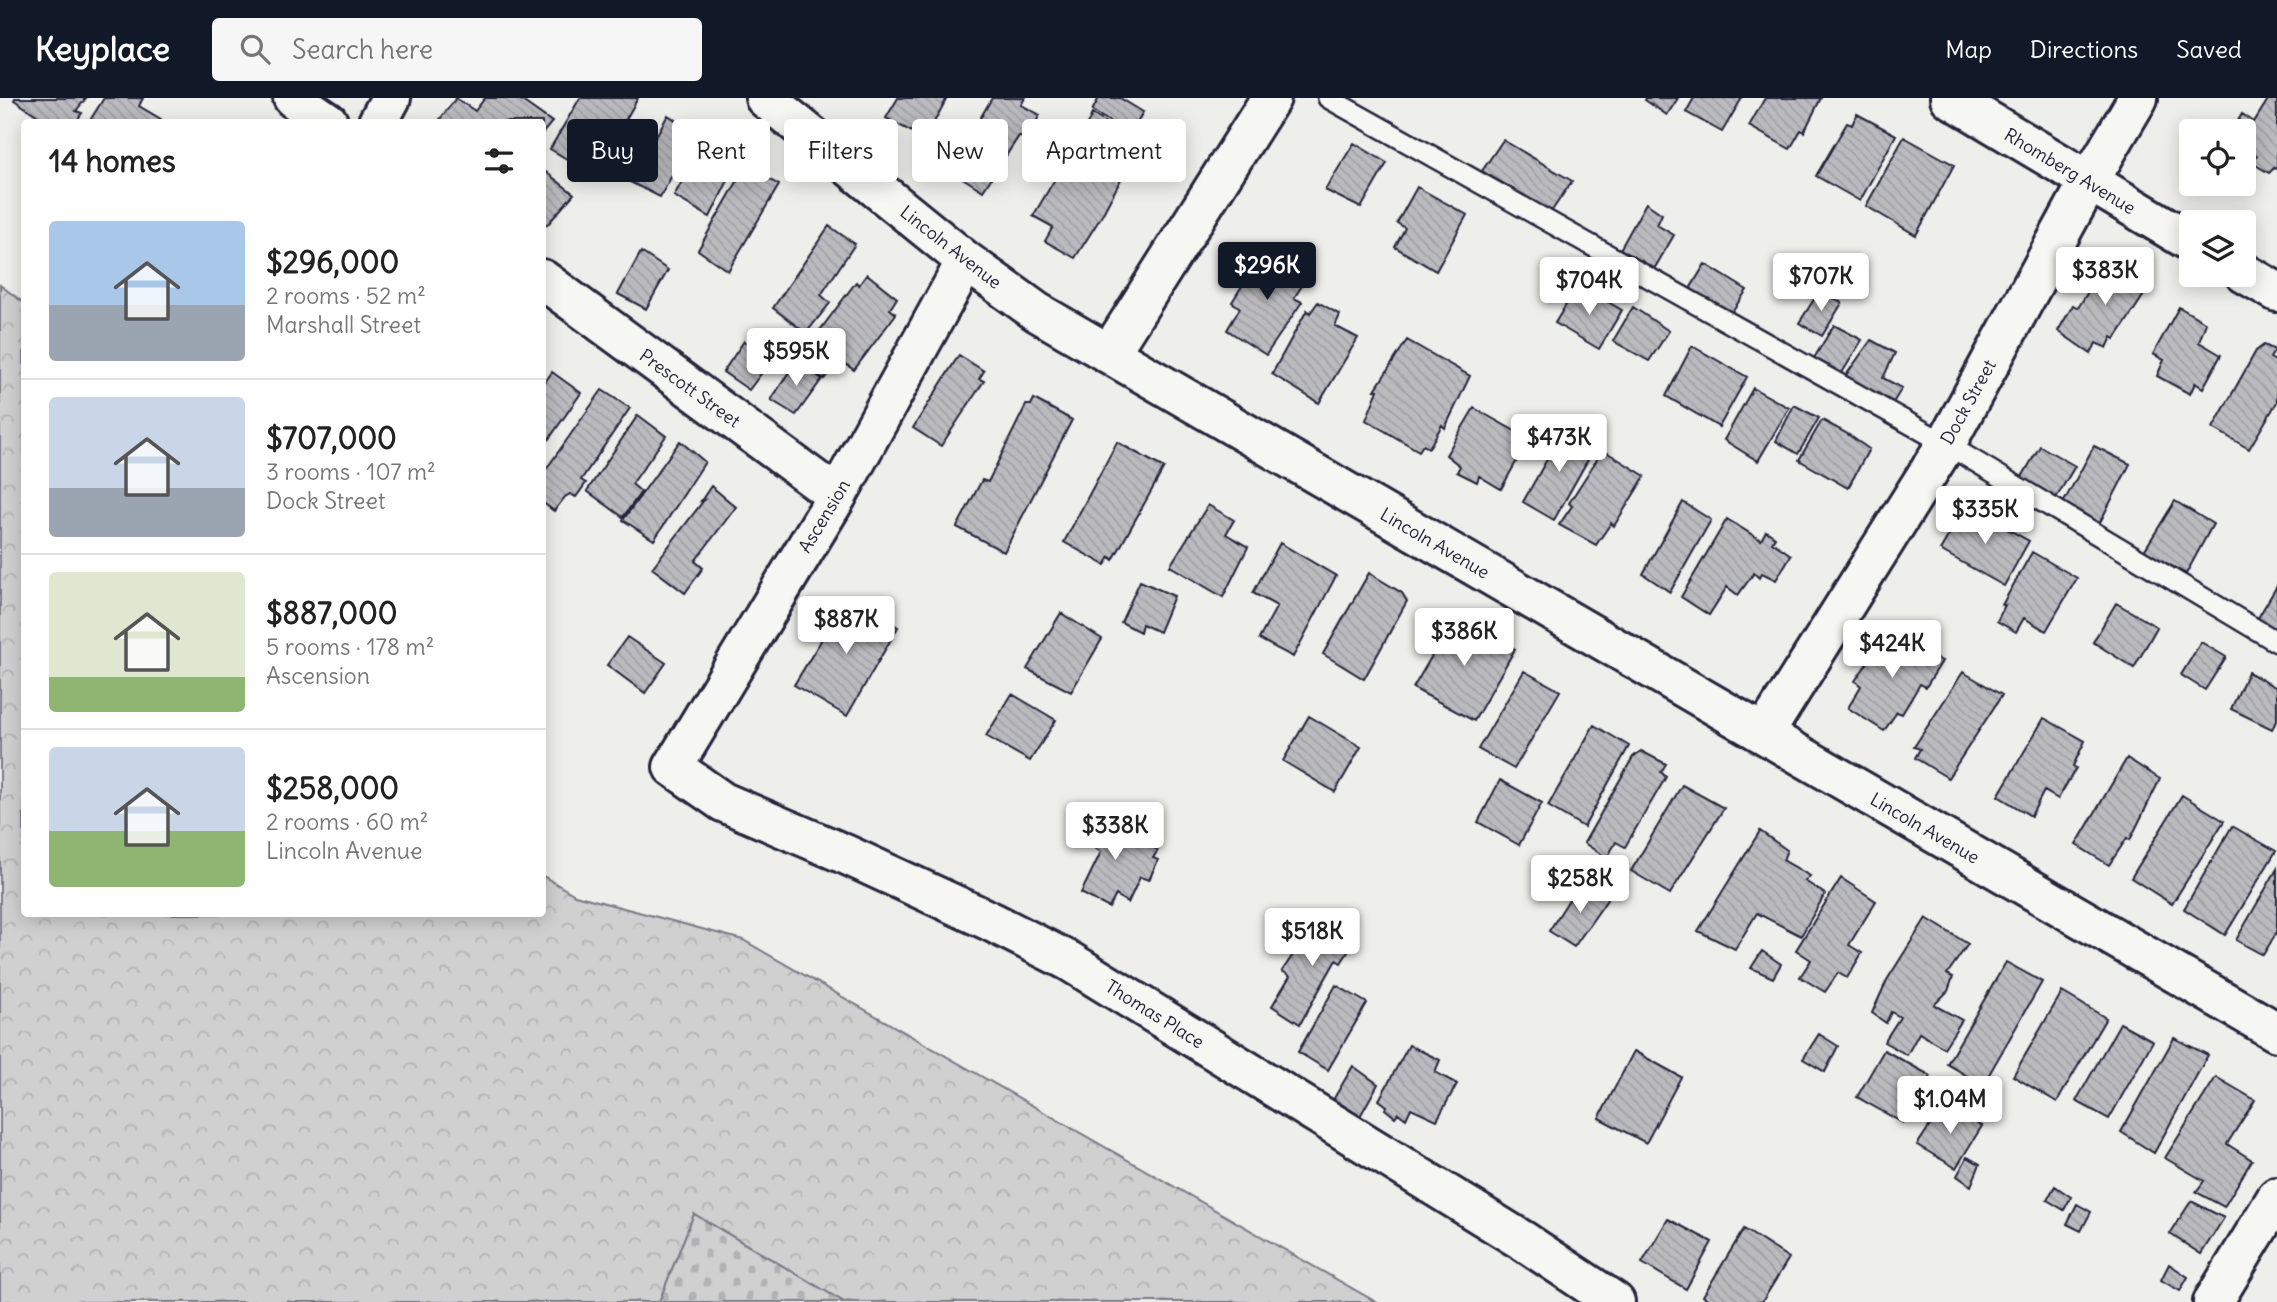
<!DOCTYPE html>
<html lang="en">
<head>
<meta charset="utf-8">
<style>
  body { margin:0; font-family:Delius,sans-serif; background:#f6f6f6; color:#222; height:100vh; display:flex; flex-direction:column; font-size:26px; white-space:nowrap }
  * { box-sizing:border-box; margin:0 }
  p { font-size:23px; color:#767676 }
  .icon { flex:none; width:38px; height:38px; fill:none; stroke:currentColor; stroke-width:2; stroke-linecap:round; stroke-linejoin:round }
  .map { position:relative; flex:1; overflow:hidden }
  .panel { position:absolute; left:21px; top:21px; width:525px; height:798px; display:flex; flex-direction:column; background:#fff; border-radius:7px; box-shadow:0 4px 18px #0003 }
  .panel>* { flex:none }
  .top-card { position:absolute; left:567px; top:21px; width:665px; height:63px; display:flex; gap:14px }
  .controls { position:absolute; left:2179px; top:21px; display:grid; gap:14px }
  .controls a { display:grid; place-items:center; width:77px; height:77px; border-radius:7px; background:#fff; box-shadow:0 4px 18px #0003; font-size:35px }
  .price { position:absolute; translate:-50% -60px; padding:0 16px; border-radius:7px; background:#fff; color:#222; font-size:23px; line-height:46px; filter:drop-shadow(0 2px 4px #0008) }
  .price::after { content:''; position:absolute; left:50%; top:42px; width:21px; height:16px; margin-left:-10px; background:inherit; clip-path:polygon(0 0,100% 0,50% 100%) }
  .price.active { background:#111827; color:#fff }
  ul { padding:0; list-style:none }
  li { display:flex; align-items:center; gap:21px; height:175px; padding:0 28px }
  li+li { border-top:2px solid #e0e0e0 }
  li span { display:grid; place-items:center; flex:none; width:196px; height:140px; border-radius:7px; color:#555 }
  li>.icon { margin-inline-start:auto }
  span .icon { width:84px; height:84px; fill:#fffc; stroke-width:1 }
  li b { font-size:30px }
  h2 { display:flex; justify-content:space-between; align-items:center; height:84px; padding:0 28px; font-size:30px }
  .tag { padding:0 24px; border-radius:7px; background:#fff; box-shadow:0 4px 18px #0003; font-size:24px; line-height:63px }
  .tag.active { background:#111827; color:#fff }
  header { display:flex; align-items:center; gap:42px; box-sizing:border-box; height:98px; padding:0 35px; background:#111827; color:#fff }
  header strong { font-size:33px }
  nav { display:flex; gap:38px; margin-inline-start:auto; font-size:24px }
  .search { width:490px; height:63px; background:#f6f6f6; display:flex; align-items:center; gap:18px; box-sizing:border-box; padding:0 24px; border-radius:7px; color:#767676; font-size:26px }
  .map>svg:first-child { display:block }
  .forest { fill:url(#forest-crowns); stroke:#797986; stroke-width:2 }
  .cemetery { fill:url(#cemetery-stones); stroke:#797986; stroke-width:2 }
  .building { fill:url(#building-back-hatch); stroke:#22223b; stroke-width:2 }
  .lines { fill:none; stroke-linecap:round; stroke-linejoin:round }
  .lane-casing { stroke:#22223b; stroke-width:24 }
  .street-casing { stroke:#22223b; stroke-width:44 }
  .secondary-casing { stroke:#22223b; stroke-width:44 }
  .lane { stroke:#f6f6f2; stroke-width:19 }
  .street { stroke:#f6f6f2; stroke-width:38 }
  .secondary { stroke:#f6f6f2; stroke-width:38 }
  .labels { text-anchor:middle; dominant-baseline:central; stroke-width:5; stroke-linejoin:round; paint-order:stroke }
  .street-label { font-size:18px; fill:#22223b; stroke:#f6f6f2 }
</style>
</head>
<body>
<header>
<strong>Keyplace</strong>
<div class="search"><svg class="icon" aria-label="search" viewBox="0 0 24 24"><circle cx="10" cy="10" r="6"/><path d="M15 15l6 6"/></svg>Search here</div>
<nav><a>Map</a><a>Directions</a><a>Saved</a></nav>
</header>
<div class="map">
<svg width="2277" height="1204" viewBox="0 0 2277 1204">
  <defs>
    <pattern id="forest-crowns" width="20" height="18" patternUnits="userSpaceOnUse" patternTransform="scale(1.75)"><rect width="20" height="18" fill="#d0d0d1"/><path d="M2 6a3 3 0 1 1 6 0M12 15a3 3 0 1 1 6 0" fill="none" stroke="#b2b2b4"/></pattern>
    <pattern id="cemetery-stones" width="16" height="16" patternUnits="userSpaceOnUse" patternTransform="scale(1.75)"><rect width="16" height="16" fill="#d0d0d1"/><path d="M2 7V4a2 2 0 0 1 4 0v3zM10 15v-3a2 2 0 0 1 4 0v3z" fill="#b2b2b4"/></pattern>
    <pattern id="building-back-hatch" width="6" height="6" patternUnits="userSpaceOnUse" patternTransform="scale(1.75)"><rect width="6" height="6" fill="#bbbbbf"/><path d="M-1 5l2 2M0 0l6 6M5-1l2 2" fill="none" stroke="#a0a0a5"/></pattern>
  </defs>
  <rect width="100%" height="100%" fill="#eeeeeb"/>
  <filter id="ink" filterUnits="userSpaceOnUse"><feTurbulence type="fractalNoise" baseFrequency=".0143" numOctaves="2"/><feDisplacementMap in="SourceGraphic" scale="14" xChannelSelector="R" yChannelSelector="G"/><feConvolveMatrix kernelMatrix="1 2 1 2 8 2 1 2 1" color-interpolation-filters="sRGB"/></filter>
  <g filter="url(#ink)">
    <path class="forest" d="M0,187l24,18v611h518l1,-38 32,19 168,45 633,362h-532l-150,-88 -35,88h-659z"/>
    <path class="cemetery" d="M694,1116l150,88h-185z"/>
    <path class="building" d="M15,0h71l-10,13 6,2 -6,9h-29l-33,-22z
      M104,0h39l-4,8 22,13 -2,3h-70z
      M456,0l19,13 10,-13h33l34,24 -10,12v-12h-104z
      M580,0h58l-44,77 -44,-26z
      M898,0h49l-22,41 -39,-21z
      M992,0h33l-4,7 19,10 -15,25 -6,-4 -36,55 -33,-21z
      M1099,0h21l23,14 -13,22 -38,-23z
      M1646,0h32l-11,17 -22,-15z
      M1694,0h48l-20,34 -36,-20z
      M1765,0h56l-17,34 -3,-2 -11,19 -41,-23z
      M2269,0h8v71l-3,-1 -5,5 -17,-10 5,-8 -13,-7v-17h-12l10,-17 12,8z
      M1092,16l36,23 -10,19 -36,-20z
      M1857,16l39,21 -36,66 -44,-25 31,-53 5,2z
      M668,17l28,18 -36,64 -30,-15z
      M707,37l33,21 -30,61 -36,-21z
      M1904,39l50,28 -38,70 -50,-29z
      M1503,42l69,41 -21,31 -69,-41z
      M1354,45l33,20 -26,45 -36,-18z
      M1071,54l25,13 6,-8 24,13 -25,47 -26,41 -30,-17 8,-14 -20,-11z
      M746,68l33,19 -51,86 -30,-21z
      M542,71l32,25 -27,31 -5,-4z
      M1417,89l50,28 -31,56 -41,-24 10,-19 -8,-5z
      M1646,105l16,11 -5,11 17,10 -21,36 -35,-18z
      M829,128l26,18 -34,51 9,8 -24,30 -33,-25z
      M1265,151l44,26 -15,23 8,4 -36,53 -39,-25 13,-22 -8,-6z
      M641,154l27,18 -22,39 -28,-15z
      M2109,160l42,26 -36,55 -3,-2 -5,11 -11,-5 -5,11 -33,-23 15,-26 5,3z
      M1705,166l42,26 -19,27 -41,-23z
      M867,176l30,24 -7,11 6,5 -42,56 -14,-10 -16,19 -16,-13 13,-19 -9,-6 44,-59 3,3z
      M1578,187l44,25 -23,39 -44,-26z
      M1820,192l22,13 -20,33 -23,-13z
      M1318,204l22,13 -5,11 23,12 -39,65 -47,-29 35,-64 3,3z
      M1633,209l36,24 -20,30 -36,-20z
      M2179,209l27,16 -7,19 22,13 -18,33 -8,-5 -5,11 -33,-18 7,-16 -11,-6z
      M1834,227l28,15 -20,33 -28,-15z
      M1407,242l63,36 -25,52 -3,-3 -13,23 -6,-3 -4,6 -53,-31 12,-30h-3z
      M1871,242l24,13 -12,25 19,10 -15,25 -48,-28z
      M744,243l28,18 -23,31 -26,-18z
      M2264,247l11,5 -5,8 7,4v40l-28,47 -36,-21 43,-77z
      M1692,248l55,31 -28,50 -53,-31z
      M959,257l25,16 -5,8 5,2 -43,65 -28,-18z
      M796,263l26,18 -26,36 -25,-15z
      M552,274l29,21 -39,56v-62z
      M1753,290l36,20 -31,53 -34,-21z
      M602,292l28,18 -49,72 5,3 -10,14 -6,-3 -5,3 -11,14 -12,-9v-27z
      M1034,301l38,21 -68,132 -47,-25 25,-47 6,2 38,-77h5z
      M1794,307l25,13 -21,36 -22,-13z
      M1474,310l55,31 -28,50 -22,-13 -2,6 -20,-10 3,-6 -14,-11z
      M638,317l28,21 -34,48 9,8 -18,25 -36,-26z
      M1822,322l24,13 23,16 -21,39 -49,-28z
      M1564,331l31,18 -41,73 -31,-18z
      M680,343l25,21 -51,78 -31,-20z
      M1117,344l47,26 -51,92 -3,-3 -5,8 -41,-23z
      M2040,348l35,20 -22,37 -34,-21z
      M2094,348l36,18 -33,64 -36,-21z
      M1603,352l42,26 -31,50 -3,-3 -15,22 -37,-20 13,-19 -3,-3z
      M711,388l25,21 -41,54 8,7 -18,25 -33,-25 52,-68 -3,1z
      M2175,403l38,23 -27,50 -42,-23z
      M1683,404l28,18 -41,72 -27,-18z
      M1208,407l26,15 -8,14 22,13 -25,50 -53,-31z
      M1966,408l63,35 -25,45 -64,-36z
      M1727,421l34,21 5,-9 9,6 -3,5 19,13 -15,25 -14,-7 -3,5 -5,-5 -16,22 -11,-8 -18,28 -28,-18z
      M1280,445l56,33 -43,81 -34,-18 18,-33 -24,-13z
      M2032,454l45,26 -31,53 -22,-13 -8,14 -19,-11 8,-16h-3z
      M1369,475l33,20 5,8 -43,78 -41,-25z
      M1140,483l34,15 -15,36 -17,-8 -2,8 -19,-10z
      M2277,488v51l-22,-14z
      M848,498l50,31 -51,89 -53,-31z
      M2116,505l41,24 -23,41 -41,-26z
      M1061,515l41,26 -31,53 -44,-23z
      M1457,515l58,36 -41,72 -61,-33z
      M1889,533l53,30 -16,26 -6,-3 -18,30 -5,-2 -13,19 -36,-23 13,-22 -6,-5z
      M627,539l39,26 -21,30 -38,-28z
      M2201,544l25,15 -21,33 -24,-15z
      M1524,573l36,20 -46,78 -36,-20z
      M1963,574l39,23 -54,83 -33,-20 5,-9 -6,-2z
      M2248,574l29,16v32l-5,9 -41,-20z
      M1012,596l44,26 -26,41 -44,-25z
      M1309,618l52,31 -26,45 -52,-31z
      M2044,620l41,23 -12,25 3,2 -18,31 -14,-8 -13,25 -33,-20z
      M1594,627l35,21 -45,81 -36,-21z
      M1641,653l25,13 -5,8 5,5 -41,70 -9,-5 -9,16 -23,-15 49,-86z
      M2127,660l33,21 -30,61 -3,-2 -18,27 -33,-20z
      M1500,682l42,23 -23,42 -41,-23z
      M1682,687l42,23 -54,86 -39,-23z
      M2182,697l42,26 -52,83 -41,-26z
      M1086,716l72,36 -5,8 5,2 -9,20 -9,-3 -12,26 -12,-8 -7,13 -28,-15 20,-41 -24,-16z
      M2232,728l44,25 -51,84 -41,-26z
      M1760,733l27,19 -4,10 27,16 -5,5 20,13 -24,42 -44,-23 -22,36 -37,-18z
      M2277,771v63l-14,23 -27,-15z
      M1841,780l35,23 -27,44 13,8 -15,25 -9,-5 -13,19 -25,-15 11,-17 -15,-10z
      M1591,783l20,13 -37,53 -25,-16 21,-33 8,5z
      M1318,820l39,20 -16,25 -5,-3 -36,64 -28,-18 18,-30 -8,-5z
      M1926,820l42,26 -21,30 6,3 -5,14 -14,14 28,15 -18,28 -25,-15 -12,22 -23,-13 16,-25 -9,-5 -5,11 -14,-10 15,-33z
      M1762,853l19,13 -8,14 -22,-10z
      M2006,864l36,20 -59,103 -36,-21z
      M1336,887l31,18 -39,67 -30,-18z
      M2062,894l44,26 -49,84 -44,-26z
      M2120,925l33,18 -44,78 -33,-18z
      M1819,936l19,12 -13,26 -22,-13z
      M2174,940l34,17 -54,98 -33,-21z
      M1409,947l31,15 -5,12 22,12 -20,36 -26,-12 -5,11 -8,-6 -3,4 -10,-8 2,-3 -8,-6z
      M1884,952l47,26 -28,47 -46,-26z
      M1634,953l47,26 -35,66 -47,-25z
      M1353,968l25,18 -20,36 -28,-15z
      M2216,979l39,23 -28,44 25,16 -28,47 -28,-15 8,-11 -39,-23z
      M1943,1008l39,20 -26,42 -39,-23z
      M1967,1059l13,7 -9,22 -14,-10z
      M2055,1088l16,11 -7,13 -17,-10z
      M2191,1103l33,17 -23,36 -31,-20z
      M2077,1106l14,8 -10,19 -14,-7z
      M1668,1121l44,23 -26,47 -44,-26z
      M1744,1131l45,29 -27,44h-50l-9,-6z
      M2169,1166l19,13 -8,14 -19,-11z"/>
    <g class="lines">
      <defs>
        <path id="lane" d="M1328,0l618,346 331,198"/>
        <path id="street" d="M293,0l35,24
          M765,0l201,163 71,51 1240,720
          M378,24l13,-24
          M966,163l-129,235 -164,271 50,35 124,53 145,67 77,39 456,281 90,60
          M542,181l295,217
          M1109,256l162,-256
          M1764,636l182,-290 142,-261 50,-85
          M2213,1204l64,-105"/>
        <path id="secondary" d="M1950,0l241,144
          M2244,175l33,19"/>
      </defs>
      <use href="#lane" class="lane-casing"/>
      <use href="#street" class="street-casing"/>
      <use href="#secondary" class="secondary-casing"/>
      <use href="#lane" class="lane"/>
      <use href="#street" class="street"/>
      <use href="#secondary" class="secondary"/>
    </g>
  </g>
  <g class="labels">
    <g class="street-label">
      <text transform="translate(2070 73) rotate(31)">Rhomberg Avenue</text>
      <text transform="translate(951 149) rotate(38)">Lincoln Avenue</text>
      <text transform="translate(690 290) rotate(36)">Prescott Street</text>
      <text transform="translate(1968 304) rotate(-61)">Dock Street</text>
      <text transform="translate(824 418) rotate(-59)">Ascension</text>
      <text transform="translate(1435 445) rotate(30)">Lincoln Avenue</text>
      <text transform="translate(1925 730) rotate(30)">Lincoln Avenue</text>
      <text transform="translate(1155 916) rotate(32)">Thomas Place</text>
    </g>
  </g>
</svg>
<div class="controls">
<a><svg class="icon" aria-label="locate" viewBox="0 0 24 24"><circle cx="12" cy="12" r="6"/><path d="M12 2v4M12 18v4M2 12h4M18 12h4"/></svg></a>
<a><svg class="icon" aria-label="layers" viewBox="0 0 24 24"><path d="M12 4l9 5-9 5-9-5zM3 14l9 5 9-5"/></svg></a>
</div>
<b class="price active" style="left:1267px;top:204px">$296K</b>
<b class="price" style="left:2105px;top:209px">$383K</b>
<b class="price" style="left:1821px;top:215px">$707K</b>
<b class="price" style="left:1589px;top:219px">$704K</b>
<b class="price" style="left:796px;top:290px">$595K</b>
<b class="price" style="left:1559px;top:376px">$473K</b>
<b class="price" style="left:1985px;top:448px">$335K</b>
<b class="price" style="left:846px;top:558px">$887K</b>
<b class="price" style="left:1464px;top:570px">$386K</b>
<b class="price" style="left:1892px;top:582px">$424K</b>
<b class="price" style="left:1115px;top:764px">$338K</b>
<b class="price" style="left:1580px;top:817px">$258K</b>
<b class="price" style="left:1312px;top:870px">$518K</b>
<b class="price" style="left:1950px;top:1038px">$1.04M</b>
<div class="top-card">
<a class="tag active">Buy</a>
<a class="tag">Rent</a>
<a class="tag">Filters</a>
<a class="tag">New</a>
<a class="tag">Apartment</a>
</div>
<section class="panel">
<h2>14 homes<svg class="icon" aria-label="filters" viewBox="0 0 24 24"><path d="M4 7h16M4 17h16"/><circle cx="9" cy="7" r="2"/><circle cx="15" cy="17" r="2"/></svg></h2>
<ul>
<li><span style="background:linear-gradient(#a9c7e8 60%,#9aa5b1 0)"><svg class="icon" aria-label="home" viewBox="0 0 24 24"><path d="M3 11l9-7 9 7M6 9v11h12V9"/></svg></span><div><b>$296,000</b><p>2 rooms · 52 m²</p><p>Marshall Street</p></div></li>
<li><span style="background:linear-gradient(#c9d6e8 65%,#9aa5b1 0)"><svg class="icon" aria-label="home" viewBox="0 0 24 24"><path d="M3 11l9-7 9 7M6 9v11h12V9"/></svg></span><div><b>$707,000</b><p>3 rooms · 107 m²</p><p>Dock Street</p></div></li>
<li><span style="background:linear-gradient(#dfe7d0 75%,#8fb573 0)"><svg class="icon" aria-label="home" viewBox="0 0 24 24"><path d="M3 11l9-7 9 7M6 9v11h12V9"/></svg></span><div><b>$887,000</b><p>5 rooms · 178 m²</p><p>Ascension</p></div></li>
<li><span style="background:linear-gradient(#c9d6e8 60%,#8fb573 0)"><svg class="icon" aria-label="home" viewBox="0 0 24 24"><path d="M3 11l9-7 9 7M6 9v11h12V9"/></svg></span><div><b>$258,000</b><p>2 rooms · 60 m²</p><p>Lincoln Avenue</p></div></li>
</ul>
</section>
</div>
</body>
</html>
